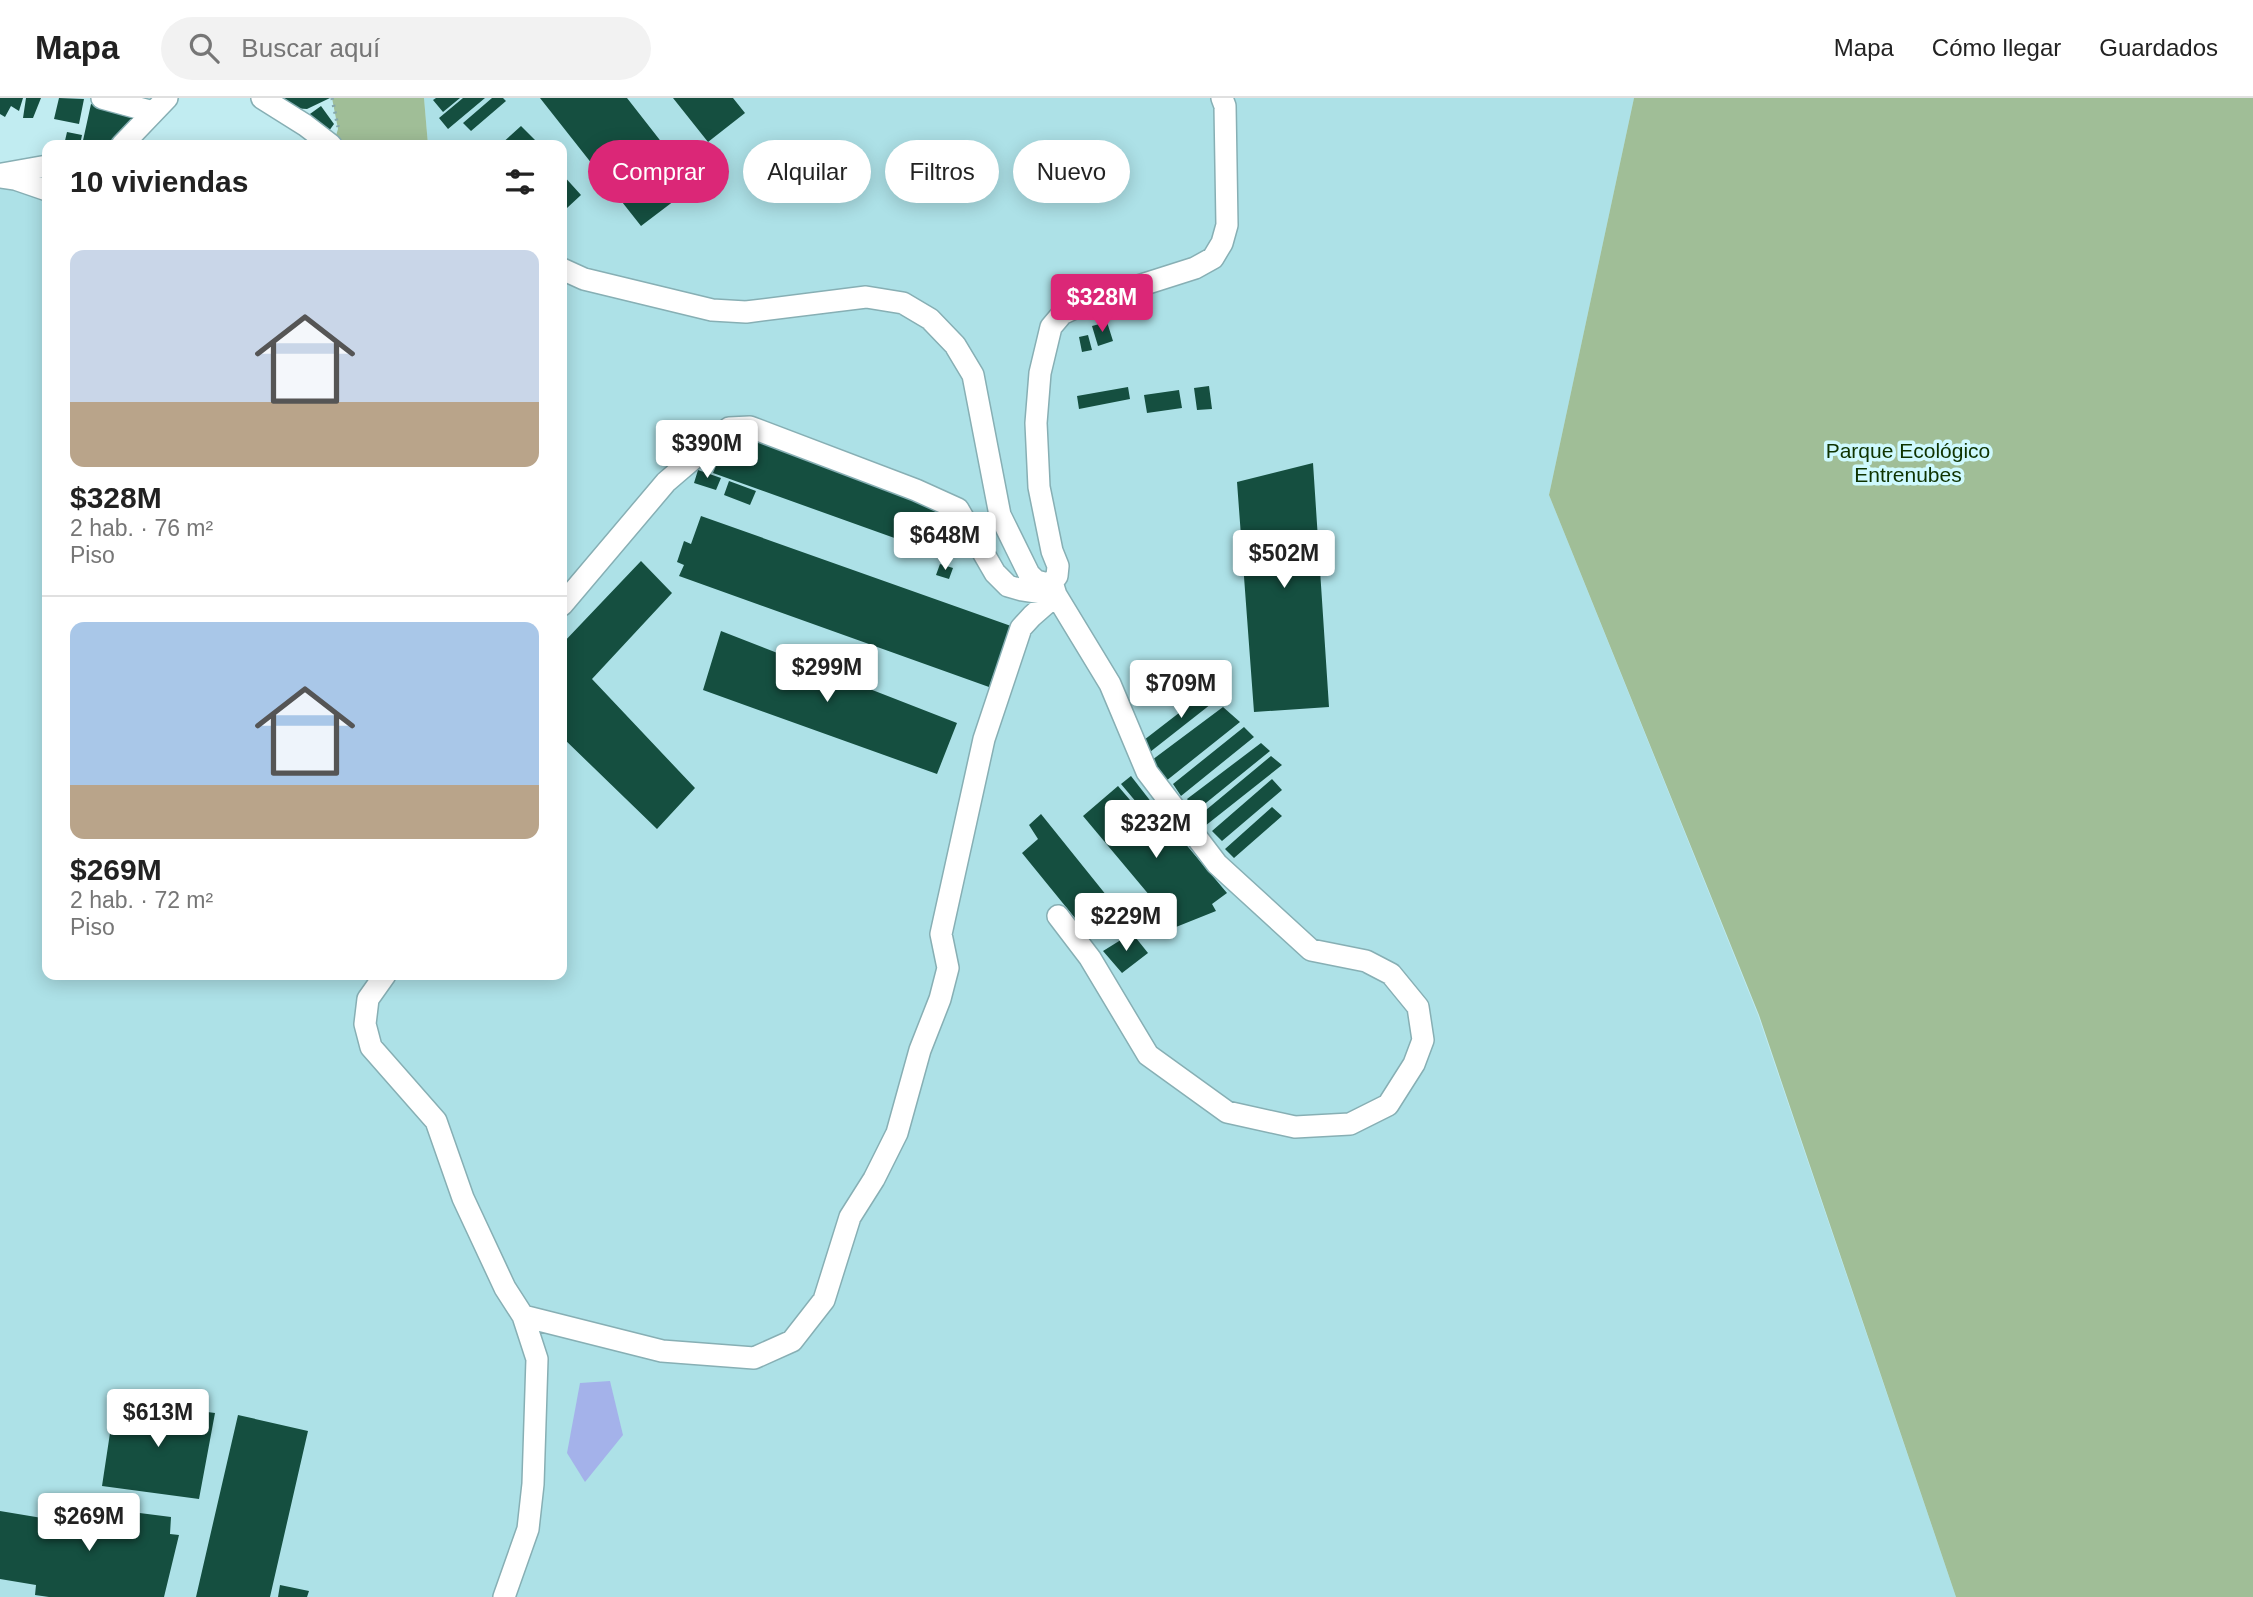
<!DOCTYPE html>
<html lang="es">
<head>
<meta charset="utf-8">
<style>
  body { margin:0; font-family:Arial,sans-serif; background:#f2f2f2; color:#222; height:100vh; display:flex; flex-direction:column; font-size:26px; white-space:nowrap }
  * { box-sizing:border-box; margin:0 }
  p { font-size:23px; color:#767676 }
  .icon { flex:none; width:38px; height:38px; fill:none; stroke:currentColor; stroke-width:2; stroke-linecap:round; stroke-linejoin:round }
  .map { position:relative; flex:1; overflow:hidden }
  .side { position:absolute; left:42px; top:42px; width:525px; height:840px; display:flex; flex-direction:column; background:#fff; border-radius:14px; box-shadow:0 4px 18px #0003 }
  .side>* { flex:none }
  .banner { position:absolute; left:588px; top:42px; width:665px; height:63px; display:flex; gap:14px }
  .price { position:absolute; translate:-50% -60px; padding:0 16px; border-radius:7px; background:#fff; color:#222; font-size:23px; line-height:46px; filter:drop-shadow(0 2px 4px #0008) }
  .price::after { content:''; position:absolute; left:50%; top:42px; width:21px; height:16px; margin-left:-10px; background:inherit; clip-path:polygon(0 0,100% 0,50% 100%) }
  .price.on { background:#db2777; color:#fff }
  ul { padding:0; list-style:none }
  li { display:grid; align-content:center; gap:14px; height:371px; padding:0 28px }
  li+li { border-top:2px solid #e0e0e0 }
  li span { display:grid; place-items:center; height:217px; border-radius:14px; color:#555 }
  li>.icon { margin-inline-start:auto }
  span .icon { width:126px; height:126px; fill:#fffc; stroke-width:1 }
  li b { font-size:30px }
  h2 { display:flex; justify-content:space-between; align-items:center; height:84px; padding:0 28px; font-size:30px }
  .tag { padding:0 24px; border-radius:32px; background:#fff; box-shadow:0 4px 18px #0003; font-size:24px; line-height:63px }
  .tag.on { background:#db2777; color:#fff }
  header { display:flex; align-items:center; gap:42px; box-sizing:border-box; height:98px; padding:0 35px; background:#fff; border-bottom:2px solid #e0e0e0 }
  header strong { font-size:33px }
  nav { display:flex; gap:38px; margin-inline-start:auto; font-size:24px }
  .search { width:490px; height:63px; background:#f2f2f2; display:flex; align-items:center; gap:18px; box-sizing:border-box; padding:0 24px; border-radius:38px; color:#767676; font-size:26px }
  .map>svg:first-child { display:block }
  .built { fill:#ade1e7 }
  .green { fill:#a0be97 }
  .water { fill:#a4b2ea }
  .building { fill:#154f40 }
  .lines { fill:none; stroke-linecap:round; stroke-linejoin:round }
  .minor-casing { stroke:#87afb4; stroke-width:24 }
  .path { stroke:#85a7ab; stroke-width:3.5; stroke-dasharray:2 5; stroke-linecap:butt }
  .minor { stroke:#fff; stroke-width:21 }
  .labels { text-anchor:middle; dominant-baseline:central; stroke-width:7; stroke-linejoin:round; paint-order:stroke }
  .park-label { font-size:21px; fill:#0e3300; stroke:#cef9fe }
</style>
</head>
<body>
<header>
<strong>Mapa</strong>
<div class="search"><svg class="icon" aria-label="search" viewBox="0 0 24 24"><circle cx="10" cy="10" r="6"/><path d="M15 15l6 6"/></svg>Buscar aquí</div>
<nav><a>Mapa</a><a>Cómo llegar</a><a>Guardados</a></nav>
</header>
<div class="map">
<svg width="2253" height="1499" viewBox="0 0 2253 1499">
  <rect width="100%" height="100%" fill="#c1ecf1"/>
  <path class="built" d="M424,0h1210l-85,397 209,520 198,582h-1956v-1435l47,20v793h515v-830h-134z"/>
  <path class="green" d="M332,0h92l4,47h-95l5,-16z
    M1634,0h619v1499h-297l-197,-582 -210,-520z"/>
  <path class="water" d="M610,1283l13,54 -38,47 -18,-29 13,-70z"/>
  <path class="building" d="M0,0h23l-4,13 -8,-5 -6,11 -5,-3z
    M26,0h15l-8,20h-10z
    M59,0l25,1 -5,25 -25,-5z
    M277,0h53l-23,11 -16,-1z
    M436,0h24l-17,14 -10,-12z
    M463,0h22l-37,31 -9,-11z
    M492,0h11l3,3 -35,30 -8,-8z
    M540,0h87l68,87 -54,41z
    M673,0h60l12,15 -37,29z
    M91,6l50,10 -31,31h-28z
    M321,8l13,18 -8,11 -23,-16z
    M521,28l19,19h-40z
    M67,34l15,3 -2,10h-16z
    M562,76l19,21 -14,13 -5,-6z
    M1107,224l6,19 -15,5 -6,-20z
    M1088,237l4,15 -10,2 -3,-15z
    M1209,288l3,23 -15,1 -3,-22z
    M1128,289l2,12 -51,10 -2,-13z
    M1179,292l3,18 -35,5 -3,-18z
    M731,333l213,74 -16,45 -215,-77z
    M1313,365l16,244 -75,5 -17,-230z
    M698,372l23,8 -5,12 -22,-7z
    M729,383l27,10 -6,14 -26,-10z
    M701,418l310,110 -22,61 -310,-111 5,-11 -7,-3 7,-21 7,3z
    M641,463l31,32 -80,86 103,109 -38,41 -95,-92v-93z
    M940,466l13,4 -4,11 -13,-4z
    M721,533l236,92 -20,51 -234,-84z
    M1210,591l10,8 -70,55 -6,-12z
    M1223,609l17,15 -74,59 -14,-21z
    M1244,629l10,10 -73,59 -8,-12z
    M1261,645l9,8 -74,60 -9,-12z
    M1271,658l11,9 -77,61 -5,-11z
    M1131,678l35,45 -8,7 -37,-44z
    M1272,681l10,11 -60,51 -10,-10z
    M1118,688l42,49 12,-7 55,65 -15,11 4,7 -40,16 -93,-111z
    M1272,709l10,9 -48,42 -9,-9z
    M1041,716l82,102 -23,22 -11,-11 10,-11 -6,-4 -14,11 -57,-70 16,-14 -9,-14z
    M1132,835l16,20 -26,20 -19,-22z
    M115,1302l100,13 -16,86 -97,-13z
    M238,1317l70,16 -38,166h-74z
    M69,1406l102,13 -1,17 9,1 -15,62h-115l-14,-2 1,-10 -36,-6v-68l66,11z
    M280,1487l29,6 -2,6h-29z"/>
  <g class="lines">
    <defs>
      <path id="minor" d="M102,0l51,14
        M262,0l43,27 26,20
        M122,47l45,-47
        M2,76l45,-8
        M0,79l15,2 32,11
        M562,171l22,10 128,31 34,2 120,-15 37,6 27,16 25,26 18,30 27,140 29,59 7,7 8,2 8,-1 5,-6 1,-10 -6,-15 -13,-64 -3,-64 4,-50 11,-46 11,-13 23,-11 110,-35 18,-10 9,-15 5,-18 -2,-119 -3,-8
        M1052,484l4,13 54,89 37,88 70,92 94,86 55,11 25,13 27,33 5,33 -9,24 -26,41 -38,19 -55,3 -68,-15 -79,-57 -58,-97 -32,-42
        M562,507l104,-123 63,-54 21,-1 166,63 42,19 37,64 13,13 14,4 32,5
        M385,877l-17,24 -3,25 6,23 65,74 27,77 42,90 18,28 14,43 -4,125 -5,45 -24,68
        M523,1218l139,35 92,7 38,-17 32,-41 26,-83 24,-38 23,-46 23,-83 20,-51 8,-31 -7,-34 43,-195 37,-111 11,-12 24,-21"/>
    </defs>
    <use href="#minor" class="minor-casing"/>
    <path class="path" d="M332,0l6,29"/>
    <use href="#minor" class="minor"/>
  </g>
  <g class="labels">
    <g class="park-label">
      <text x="1908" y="352">Parque Ecológico<tspan x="1908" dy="24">Entrenubes</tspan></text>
    </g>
  </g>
</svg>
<b class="price on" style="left:1102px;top:236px">$328M</b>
<b class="price" style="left:707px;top:382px">$390M</b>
<b class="price" style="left:945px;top:474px">$648M</b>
<b class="price" style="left:1284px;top:492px">$502M</b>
<b class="price" style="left:827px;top:606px">$299M</b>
<b class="price" style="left:1181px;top:622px">$709M</b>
<b class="price" style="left:1156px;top:762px">$232M</b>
<b class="price" style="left:1126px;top:855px">$229M</b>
<b class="price" style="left:158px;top:1351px">$613M</b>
<b class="price" style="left:89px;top:1455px">$269M</b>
<div class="banner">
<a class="tag on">Comprar</a>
<a class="tag">Alquilar</a>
<a class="tag">Filtros</a>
<a class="tag">Nuevo</a>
</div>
<section class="side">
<h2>10 viviendas<svg class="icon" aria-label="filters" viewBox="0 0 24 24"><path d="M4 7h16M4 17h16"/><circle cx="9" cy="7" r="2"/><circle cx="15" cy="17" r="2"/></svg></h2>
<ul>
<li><span style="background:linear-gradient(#c9d6e8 70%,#b9a48a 0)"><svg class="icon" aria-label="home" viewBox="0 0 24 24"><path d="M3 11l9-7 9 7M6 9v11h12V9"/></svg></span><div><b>$328M</b><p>2 hab. · 76 m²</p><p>Piso</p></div></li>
<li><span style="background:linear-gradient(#a9c7e8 75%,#b9a48a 0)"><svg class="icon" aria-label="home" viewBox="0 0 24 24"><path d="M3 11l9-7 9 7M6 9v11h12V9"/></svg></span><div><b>$269M</b><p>2 hab. · 72 m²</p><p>Piso</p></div></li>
</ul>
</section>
</div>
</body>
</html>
